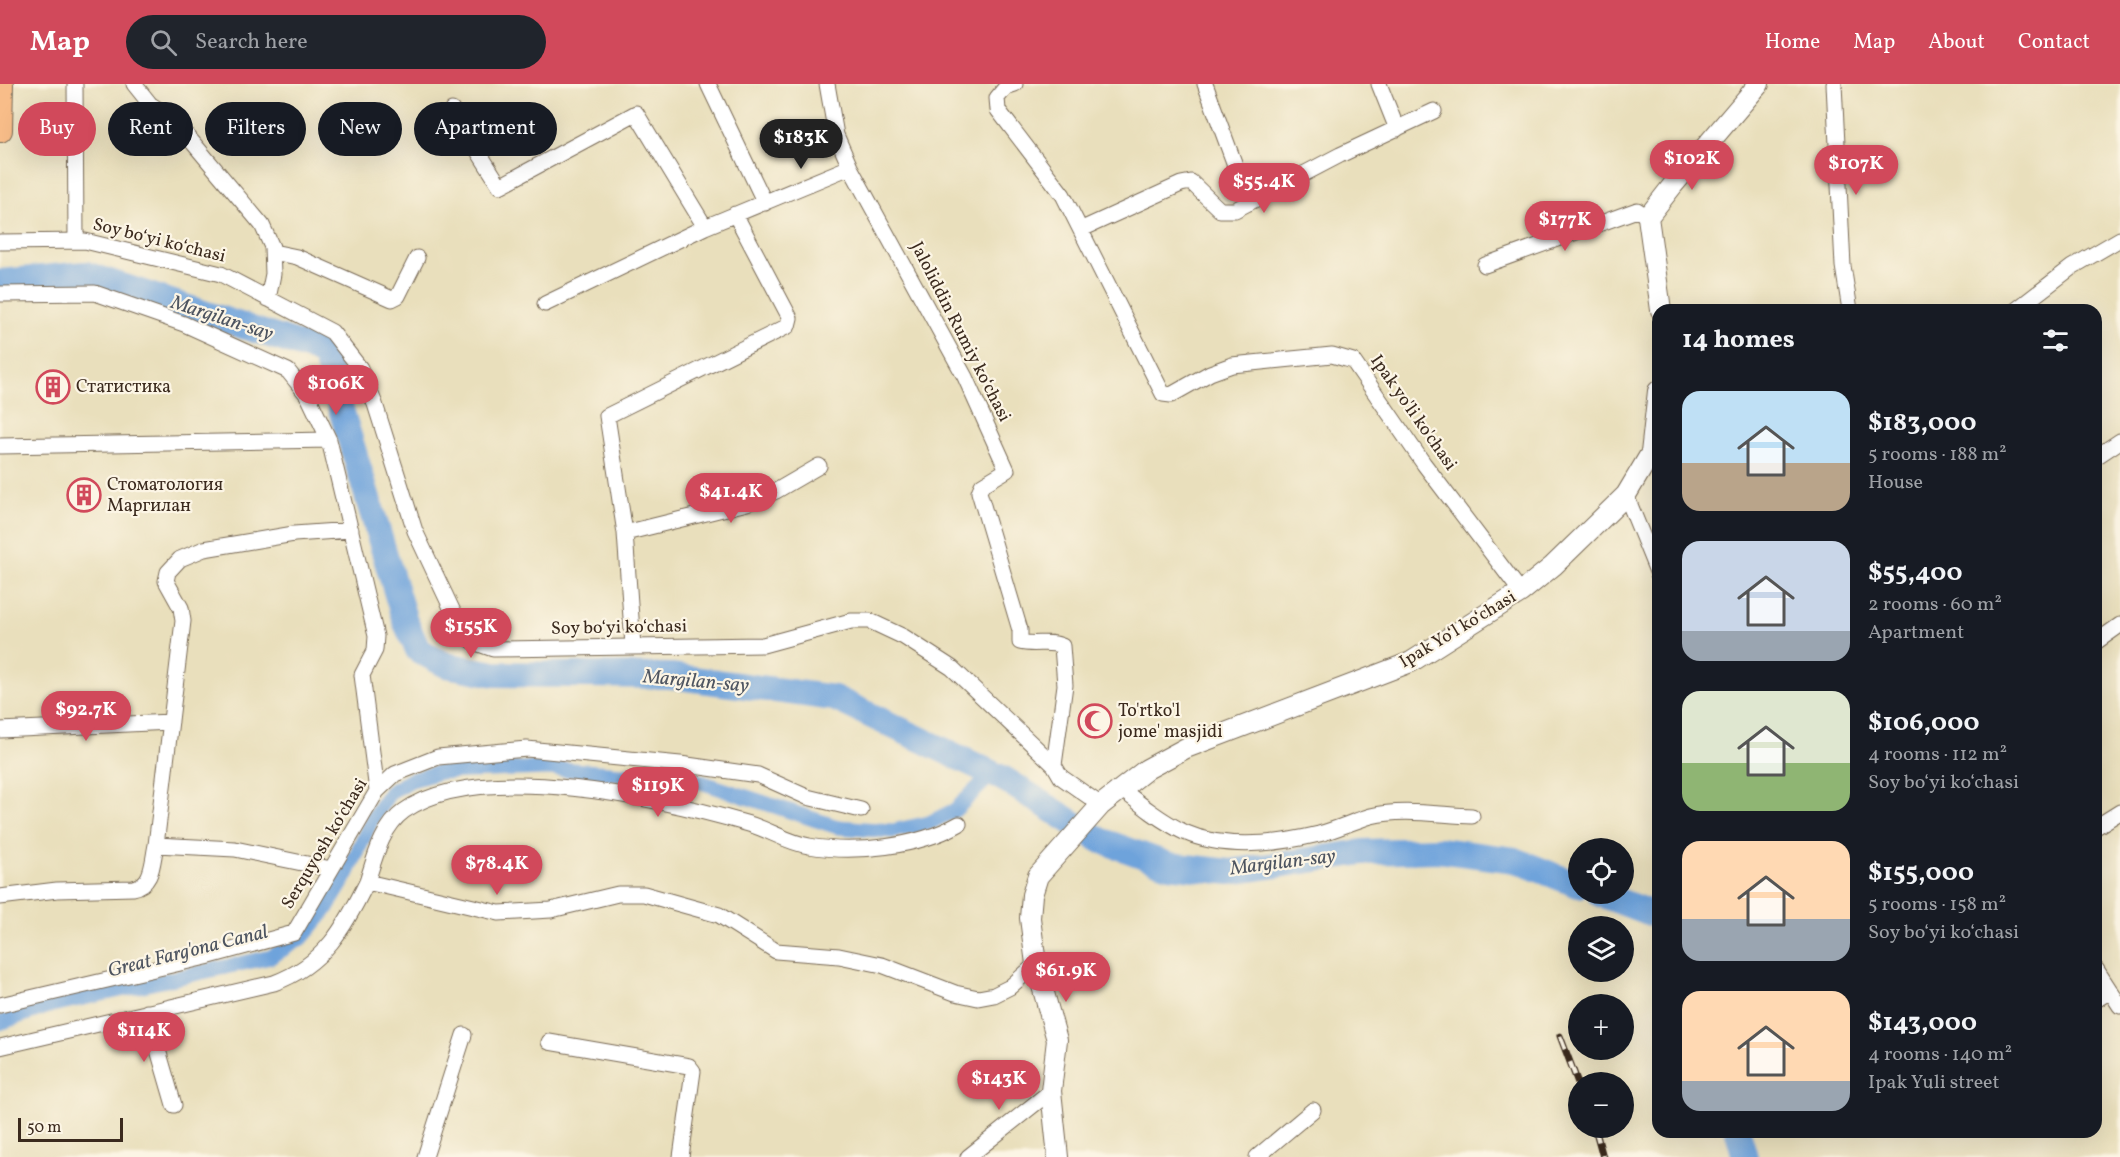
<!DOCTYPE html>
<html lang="en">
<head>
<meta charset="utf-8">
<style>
  body { margin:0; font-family:Vollkorn,serif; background:#20242c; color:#f1f3f6; height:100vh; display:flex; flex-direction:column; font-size:22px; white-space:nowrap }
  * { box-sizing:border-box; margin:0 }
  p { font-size:20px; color:#9ea1a6 }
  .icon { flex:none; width:33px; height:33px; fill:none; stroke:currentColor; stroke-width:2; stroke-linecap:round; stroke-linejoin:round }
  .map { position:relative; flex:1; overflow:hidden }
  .drawer { position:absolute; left:1652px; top:220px; width:450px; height:834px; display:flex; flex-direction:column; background:#171b24; border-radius:18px; box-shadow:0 6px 24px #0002 }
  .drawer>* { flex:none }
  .hud { position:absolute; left:18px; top:18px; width:570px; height:54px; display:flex; gap:12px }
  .tools { position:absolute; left:1568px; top:754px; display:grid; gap:12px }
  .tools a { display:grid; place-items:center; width:66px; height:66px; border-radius:50%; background:#171b24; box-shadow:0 6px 24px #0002; font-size:30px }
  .scale { position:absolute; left:18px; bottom:15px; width:105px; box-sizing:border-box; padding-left:6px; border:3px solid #3b2a1e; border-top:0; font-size:16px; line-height:21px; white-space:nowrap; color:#3b2a1e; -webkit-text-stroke:4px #fcf5e5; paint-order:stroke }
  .price { position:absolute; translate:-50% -51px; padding:0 14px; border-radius:21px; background:#d1495b; color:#fff; font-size:20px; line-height:39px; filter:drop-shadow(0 2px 3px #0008) }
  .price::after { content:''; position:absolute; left:50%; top:36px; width:18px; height:14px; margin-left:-9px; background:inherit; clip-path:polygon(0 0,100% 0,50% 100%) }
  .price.on { background:#222; color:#fff }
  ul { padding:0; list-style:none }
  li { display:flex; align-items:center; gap:18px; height:150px; padding:0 30px }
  li span { display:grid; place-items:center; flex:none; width:168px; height:120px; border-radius:18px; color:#555 }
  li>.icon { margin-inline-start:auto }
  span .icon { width:72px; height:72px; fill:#fffc; stroke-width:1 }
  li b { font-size:26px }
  h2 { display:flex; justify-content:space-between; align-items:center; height:72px; padding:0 30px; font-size:26px }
  .tag { padding:0 21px; border-radius:27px; background:#171b24; box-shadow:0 6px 24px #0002; font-size:21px; line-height:54px }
  .tag.on { background:#d1495b; color:#fff }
  header { display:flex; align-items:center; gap:36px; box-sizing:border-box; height:84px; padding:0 30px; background:#d1495b; color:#fff }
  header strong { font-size:28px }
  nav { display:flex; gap:33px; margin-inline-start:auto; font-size:21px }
  .search { width:420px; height:54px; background:#20242c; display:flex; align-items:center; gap:15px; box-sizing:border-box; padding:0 21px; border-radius:33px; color:#9ea1a6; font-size:22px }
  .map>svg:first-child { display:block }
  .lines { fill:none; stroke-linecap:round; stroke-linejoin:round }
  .canal { stroke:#6ea3db; stroke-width:15 }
  .river { stroke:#6ea3db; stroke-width:26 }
  .minor-casing { stroke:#786955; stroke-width:17 }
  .tertiary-casing { stroke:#786955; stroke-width:22 }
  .primary-casing { stroke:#786955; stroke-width:26 }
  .minor { stroke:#fff; stroke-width:15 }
  .tertiary { stroke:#fff; stroke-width:20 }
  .primary { stroke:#f8bd89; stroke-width:24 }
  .rail-casing { stroke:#3b2a1e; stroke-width:7 }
  .rail { stroke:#fcf5e5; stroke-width:4.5; stroke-dasharray:14; stroke-linecap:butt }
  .labels { text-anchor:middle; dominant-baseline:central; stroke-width:4.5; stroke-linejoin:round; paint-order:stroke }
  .street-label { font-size:18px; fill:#3b2a1e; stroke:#fcf5e5 }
  .poi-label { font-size:18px; fill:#3b2a1e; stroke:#fcf5e5; text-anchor:start }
  .water-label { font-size:20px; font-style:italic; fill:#4d5460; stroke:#fcf5e5 }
</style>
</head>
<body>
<header>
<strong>Map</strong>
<div class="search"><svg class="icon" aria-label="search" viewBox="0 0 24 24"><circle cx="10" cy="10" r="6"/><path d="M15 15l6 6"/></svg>Search here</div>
<nav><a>Home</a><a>Map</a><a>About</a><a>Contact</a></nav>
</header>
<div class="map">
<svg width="2120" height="1073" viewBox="0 0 2120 1073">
  <rect width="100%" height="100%" fill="#fcf5e5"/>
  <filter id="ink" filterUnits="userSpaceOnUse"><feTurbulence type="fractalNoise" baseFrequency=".0167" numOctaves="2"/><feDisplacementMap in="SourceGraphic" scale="12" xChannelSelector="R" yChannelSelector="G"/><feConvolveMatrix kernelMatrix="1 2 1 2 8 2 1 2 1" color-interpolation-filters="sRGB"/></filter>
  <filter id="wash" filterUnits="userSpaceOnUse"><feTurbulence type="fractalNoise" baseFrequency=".008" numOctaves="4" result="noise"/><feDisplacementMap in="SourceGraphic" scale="24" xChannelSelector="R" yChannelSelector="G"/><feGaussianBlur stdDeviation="1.35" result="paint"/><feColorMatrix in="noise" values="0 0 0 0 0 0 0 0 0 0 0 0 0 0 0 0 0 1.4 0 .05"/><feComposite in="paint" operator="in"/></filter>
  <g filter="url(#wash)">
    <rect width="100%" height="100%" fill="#e9dfbc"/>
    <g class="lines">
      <path class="canal" d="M0,939l52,-18 219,-48 32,-20 22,-26 22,-36 25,-56 18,-27 21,-12 29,-8 108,-4 147,12 143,47 54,4 37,-8 26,-13 36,-35"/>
      <path class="river" d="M0,198l86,-8 238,79 81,268 13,29 28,15 49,9 176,2 163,22 170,81 96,61 69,25 61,7 133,-20 75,-2 77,10 63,25
        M1600,810l58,22
        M1738,1048l7,25"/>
    </g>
  </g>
  <g filter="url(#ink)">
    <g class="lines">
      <defs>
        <path id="minor" d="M75,0l1,157
          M134,0l16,20 23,15 89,106 10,22 1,27 -5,25
          M708,0l57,119
          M827,0l9,51 14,32 115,210 42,93 -25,15 -3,7 41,138v12c14,4 29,-2 42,4l3,39 -11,80
          M1015,0l-9,3 -9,11 1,12 65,85 100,199 8,1 39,-22 22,-8 100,-10 21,6 71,103 97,128
          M1205,0l44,119
          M1379,0l18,45
          M1834,0l9,182 7,44
          M452,26l48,76 136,-73 69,114
          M1082,145l99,-45 10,-2 29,28h15l105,-55 94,-44
          M0,158l85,-1 136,33 111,58 28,36 15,36 40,127 49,104 12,8 17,6 270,-4 88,-24h19l34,16 48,31 102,97 7,12 40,28
          M273,168l24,5 95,42 6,-3 19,-38
          M1485,181l152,-55 11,7
          M0,210l95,-1 89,31 104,47 20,25 21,44 47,196 -1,14 -13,25 15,116
          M545,220l160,-77 145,-60
          M2016,226l56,-43 48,-28
          M0,362l329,-6
          M2096,373l24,-16
          M1626,411l32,79
          M625,449l122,-30 29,-12 43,-25
          M2096,558l24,-17
          M633,562l-8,-113 -18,-117 181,-90 2,-8 -55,-104
          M0,646l171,-8
          M1120,704c20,16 41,33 64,44 41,18 94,12 135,2 18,-5 35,-13 52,-18 31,-8 69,-1 101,0
          M2096,743l24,-15
          M156,761l79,4 96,20
          M367,798c8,-25 15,-55 37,-71 75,-54 262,-11 345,13 21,6 39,19 60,22 46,8 109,1 150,-22
          M0,813l57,-7 76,-2c20,-3 19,-25 23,-43l27,-224 -2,-13 -15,-27 2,-9 12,-13 24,-10 90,-15 57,-4
          M2096,885l24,37
          M2096,916l14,-9
          M0,921l206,-48 88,-24 83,-142 18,-17 43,-17 89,-8 153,15 78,11 49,22 54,13
          M147,928l27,93
          M549,958l140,24 4,5 -12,86
          M0,963l274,-64c50,-18 71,-56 93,-101l132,31 52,-3 67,-16h26l75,21 57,36 63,5 43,9 73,28 23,5 16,-3 16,-8 26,-23
          M425,1073l39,-122
          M968,1073l83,-66
          M1257,1073l56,-47"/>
        <path id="tertiary" d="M1661,226l-13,-93 25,-32 86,-101
          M1058,1073l-7,-66 6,-51 -21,-76 -6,-46 2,-23 6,-19 63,-71 46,-36 39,-21 225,-86 110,-70 32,-26 73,-71 25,-42 7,-62"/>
        <path id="primary" d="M0,46l1,-46"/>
      </defs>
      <use href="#minor" class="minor-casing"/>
      <use href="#tertiary" class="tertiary-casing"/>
      <use href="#primary" class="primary-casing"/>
      <use href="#minor" class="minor"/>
      <use href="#tertiary" class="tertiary"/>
      <use href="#primary" class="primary"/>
      <defs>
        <path id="rail" d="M1560,952l18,47
          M1595,1044l8,29"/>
      </defs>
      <use href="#rail" class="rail-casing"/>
      <use href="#rail" class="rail"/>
    </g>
  </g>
  <defs>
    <symbol id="building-ring" viewBox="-11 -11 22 22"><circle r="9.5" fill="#fcf5e5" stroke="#d1495b" stroke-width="1.5"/><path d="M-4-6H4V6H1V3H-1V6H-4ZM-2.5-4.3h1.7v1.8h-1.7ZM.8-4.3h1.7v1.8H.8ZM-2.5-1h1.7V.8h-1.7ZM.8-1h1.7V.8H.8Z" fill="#d1495b"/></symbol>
    <symbol id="mosque-ring" viewBox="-11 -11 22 22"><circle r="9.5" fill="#fcf5e5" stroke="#d1495b" stroke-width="1.5"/><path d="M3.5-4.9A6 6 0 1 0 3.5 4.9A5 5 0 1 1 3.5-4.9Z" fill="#d1495b"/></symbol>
  </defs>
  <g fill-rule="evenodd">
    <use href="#building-ring" x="34" y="284" width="38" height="38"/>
    <use href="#building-ring" x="65" y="392" width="38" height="38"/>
    <use href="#mosque-ring" x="1076" y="618" width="38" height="38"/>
  </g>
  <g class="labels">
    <g class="street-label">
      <text transform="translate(159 157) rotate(14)">Soy boʻyi koʻchasi</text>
      <text transform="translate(960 248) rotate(63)">Jaloliddin Rumiy koʻchasi</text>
      <text transform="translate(1413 329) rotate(55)">Ipak yo'li ko'chasi</text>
      <text transform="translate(619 544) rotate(-1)">Soy boʻyi koʻchasi</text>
      <text transform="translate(1458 546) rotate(-31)">Ipak Yoʻl koʻchasi</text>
      <text transform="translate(325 760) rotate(-59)">Serquyosh koʻchasi</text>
    </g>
    <g class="poi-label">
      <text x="76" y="303">Статистика</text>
      <text x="107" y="401">Стоматология<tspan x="107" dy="21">Маргилан</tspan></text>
      <text x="1118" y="627">To'rtko'l<tspan x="1118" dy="21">jome' masjidi</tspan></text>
    </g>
    <g class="water-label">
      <text transform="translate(222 235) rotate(18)">Margilan-say</text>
      <text transform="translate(696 598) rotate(5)">Margilan-say</text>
      <text transform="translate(1283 779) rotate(-7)">Margilan-say</text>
      <text transform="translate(188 868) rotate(-14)">Great Farg'ona Canal</text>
    </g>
  </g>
</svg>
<div class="tools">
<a><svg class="icon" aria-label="locate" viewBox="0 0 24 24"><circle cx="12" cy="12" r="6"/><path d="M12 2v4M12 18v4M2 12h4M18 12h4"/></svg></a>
<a><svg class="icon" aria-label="layers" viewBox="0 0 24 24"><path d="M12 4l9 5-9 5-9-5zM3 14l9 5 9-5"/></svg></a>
<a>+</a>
<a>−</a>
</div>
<div class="scale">50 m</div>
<b class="price on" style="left:801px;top:86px">$183K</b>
<b class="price" style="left:1692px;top:107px">$102K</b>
<b class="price" style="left:1856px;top:112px">$107K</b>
<b class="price" style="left:1264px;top:130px">$55.4K</b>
<b class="price" style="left:1565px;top:168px">$177K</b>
<b class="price" style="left:336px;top:332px">$106K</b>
<b class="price" style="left:731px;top:440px">$41.4K</b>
<b class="price" style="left:471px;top:575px">$155K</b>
<b class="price" style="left:86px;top:658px">$92.7K</b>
<b class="price" style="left:658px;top:734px">$119K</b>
<b class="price" style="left:497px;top:812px">$78.4K</b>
<b class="price" style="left:1066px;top:919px">$61.9K</b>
<b class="price" style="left:144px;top:979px">$114K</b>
<b class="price" style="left:999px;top:1027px">$143K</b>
<div class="hud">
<a class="tag on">Buy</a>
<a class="tag">Rent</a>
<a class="tag">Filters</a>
<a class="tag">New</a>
<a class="tag">Apartment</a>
</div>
<section class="drawer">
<h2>14 homes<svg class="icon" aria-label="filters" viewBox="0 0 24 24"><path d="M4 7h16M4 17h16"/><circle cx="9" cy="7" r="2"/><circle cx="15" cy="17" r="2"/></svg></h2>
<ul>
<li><span style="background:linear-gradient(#bfe0f5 60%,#b9a48a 0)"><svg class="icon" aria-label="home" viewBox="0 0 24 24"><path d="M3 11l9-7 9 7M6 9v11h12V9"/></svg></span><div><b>$183,000</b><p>5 rooms · 188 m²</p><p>House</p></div></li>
<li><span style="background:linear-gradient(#c9d6e8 75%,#9aa5b1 0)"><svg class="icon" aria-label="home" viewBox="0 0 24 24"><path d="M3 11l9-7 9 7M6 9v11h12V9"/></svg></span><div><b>$55,400</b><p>2 rooms · 60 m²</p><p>Apartment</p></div></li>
<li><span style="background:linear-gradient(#dfe7d0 60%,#8fb573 0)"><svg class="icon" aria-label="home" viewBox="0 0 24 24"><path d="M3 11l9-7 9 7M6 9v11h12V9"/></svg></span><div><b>$106,000</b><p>4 rooms · 112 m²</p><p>Soy boʻyi koʻchasi</p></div></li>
<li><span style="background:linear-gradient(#ffd9b3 65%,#9aa5b1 0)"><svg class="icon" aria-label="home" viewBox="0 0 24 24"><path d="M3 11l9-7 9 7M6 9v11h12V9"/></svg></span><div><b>$155,000</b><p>5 rooms · 158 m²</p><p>Soy boʻyi koʻchasi</p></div></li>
<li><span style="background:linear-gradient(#ffd9b3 75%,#9aa5b1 0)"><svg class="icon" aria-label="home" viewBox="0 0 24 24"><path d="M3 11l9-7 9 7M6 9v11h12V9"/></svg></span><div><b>$143,000</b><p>4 rooms · 140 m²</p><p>Ipak Yuli street</p></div></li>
</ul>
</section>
</div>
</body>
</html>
